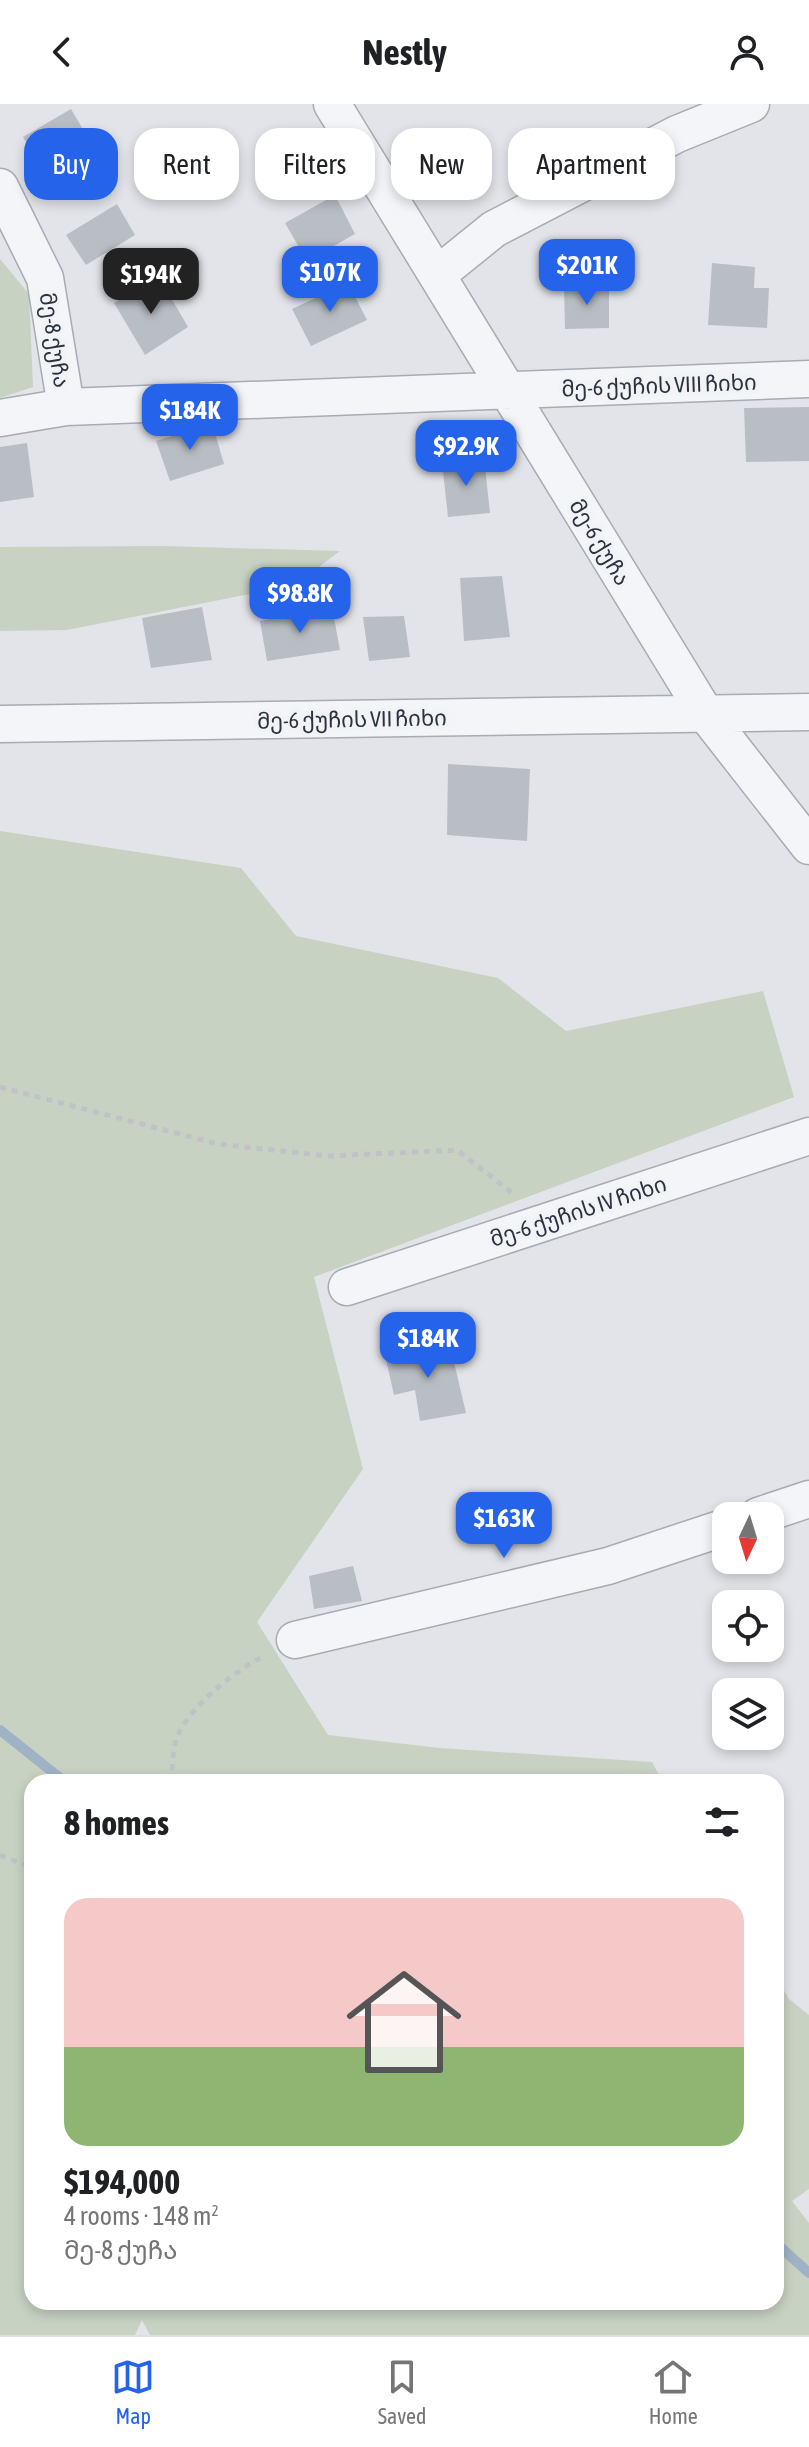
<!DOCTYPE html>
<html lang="en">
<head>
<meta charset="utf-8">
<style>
  body { margin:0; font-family:"Asap Condensed","Noto Sans Georgian",sans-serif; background:#f6f6f6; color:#202124; height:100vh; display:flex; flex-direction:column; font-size:30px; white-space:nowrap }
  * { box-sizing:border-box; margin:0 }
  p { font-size:26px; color:#757577 }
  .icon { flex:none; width:44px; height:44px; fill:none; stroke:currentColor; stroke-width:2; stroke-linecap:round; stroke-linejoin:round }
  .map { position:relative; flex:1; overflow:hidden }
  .side { position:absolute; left:24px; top:1670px; width:760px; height:536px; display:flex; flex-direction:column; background:#fff; border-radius:24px; box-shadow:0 4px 12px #0003 }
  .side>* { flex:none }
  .banner { position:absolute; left:24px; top:24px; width:762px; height:72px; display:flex; gap:16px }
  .needle { width:52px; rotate:184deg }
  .tools { position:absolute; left:712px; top:1398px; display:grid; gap:16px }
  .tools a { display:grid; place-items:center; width:72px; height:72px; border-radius:16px; background:#fff; box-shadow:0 4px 12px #0003; font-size:40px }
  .price { position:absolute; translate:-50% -68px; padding:0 18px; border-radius:16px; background:#2563eb; color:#fff; font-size:26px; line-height:52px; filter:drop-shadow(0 2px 4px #0008) }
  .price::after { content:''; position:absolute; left:50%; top:48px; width:24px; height:18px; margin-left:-12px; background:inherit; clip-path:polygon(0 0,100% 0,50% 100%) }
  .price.active { background:#222; color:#fff }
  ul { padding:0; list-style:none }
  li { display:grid; align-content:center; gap:16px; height:424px; padding:0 40px }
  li+li { border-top:2px solid #e0e0e0 }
  li span { display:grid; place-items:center; height:248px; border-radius:24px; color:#555 }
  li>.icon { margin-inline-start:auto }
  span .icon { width:144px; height:144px; fill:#fffc; stroke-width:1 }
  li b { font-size:34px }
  h2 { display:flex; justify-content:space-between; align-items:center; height:96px; padding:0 40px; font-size:34px }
  .chip { padding:0 28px; border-radius:24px; background:#fff; box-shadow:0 4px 12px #0003; font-size:28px; line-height:72px }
  .chip.active { background:#2563eb; color:#fff }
  header { display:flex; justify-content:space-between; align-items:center; height:104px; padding:0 40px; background:#fff; font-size:36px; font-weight:700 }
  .dock { display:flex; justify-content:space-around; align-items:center; height:112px; border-top:2px solid #e0e0e0; background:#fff; font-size:22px; color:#757577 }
  .dock a { display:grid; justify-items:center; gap:4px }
  .dock .active { color:#2563eb }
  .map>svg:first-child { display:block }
  .green { fill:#c7d2c3 }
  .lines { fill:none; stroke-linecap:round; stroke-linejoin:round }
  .stream { stroke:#a0b2c6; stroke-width:10 }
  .building { fill:#b9bec5 }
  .minor-casing { stroke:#a7abb3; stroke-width:39 }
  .path { stroke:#c0c2c8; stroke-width:5; stroke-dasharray:6 6; stroke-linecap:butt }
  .minor { stroke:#f4f5f8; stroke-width:36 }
  .labels { text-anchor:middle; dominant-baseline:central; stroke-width:8; stroke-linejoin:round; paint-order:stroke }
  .street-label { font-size:22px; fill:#2b323f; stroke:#f1f3f7 }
</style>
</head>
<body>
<header><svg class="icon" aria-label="back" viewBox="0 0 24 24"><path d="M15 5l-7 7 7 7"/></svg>Nestly<svg class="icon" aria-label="person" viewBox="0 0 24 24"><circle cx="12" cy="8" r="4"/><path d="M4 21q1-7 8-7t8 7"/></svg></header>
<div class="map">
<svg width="809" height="2231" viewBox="0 0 809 2231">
  <rect width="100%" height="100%" fill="#e2e4e9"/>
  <path class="green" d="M0,155l29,35 4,93 -33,11z
    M163,442l177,5 -45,34 -228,45 -67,1v-84z
    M0,727l241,37 55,68 202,42 68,53 197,-40 31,106 -480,180 49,192 -106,153 71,113 111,13 213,14 11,20h-631v520h744v-325l13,22 20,16v174l-17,12 17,22v112h-659l-8,-15 -7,15h-135z"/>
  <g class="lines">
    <path class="stream" d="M0,1626l65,52
      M776,2139l33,30"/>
  </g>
  <path class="building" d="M71,5l26,44 -45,30 -29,-46z
    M335,91l20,39 -48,27 -22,-38z
    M117,100l18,31 -49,30 -20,-30z
    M712,159l43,4 -1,21h15l-2,40 -59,-3z
    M159,173l29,50 -43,28 -31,-52z
    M348,179l19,37 -56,26 -19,-37z
    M564,182l45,1v41l-44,1z
    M809,303v54l-63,1 -2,-54z
    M212,319l12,41 -54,17 -14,-40z
    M27,339l7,54 -34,5v-55z
    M484,354l6,55 -42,4 -6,-55z
    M502,472l8,61 -46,4 -4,-63z
    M202,503l10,53 -61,8 -9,-50z
    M332,503l8,43 -73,11 -7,-40z
    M404,512l6,41 -41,4 -6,-44z
    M448,660l82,5 -3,72 -80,-6z
    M449,1237l17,72 -46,8 -5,-31 -21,5 -9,-40z
    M353,1462l9,35 -48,8 -5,-33z"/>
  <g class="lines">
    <defs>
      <path id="minor" d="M332,0l373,609 104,133
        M0,83l45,91 21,129
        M437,171l57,-46 183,-95 74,-30
        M0,314l66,-11 743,-28
        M0,620l809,-12
        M347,1183l462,-151
        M758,1412l51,-17
        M295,1536l313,-74 118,-39"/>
    </defs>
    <use href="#minor" class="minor-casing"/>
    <path class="path" d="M0,983l218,57 110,12 129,-6 58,45
      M171,1678c2,-15 1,-36 8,-49 14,-29 58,-64 87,-78
      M0,1751l32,13"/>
    <use href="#minor" class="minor"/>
  </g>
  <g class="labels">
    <g class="street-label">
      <text transform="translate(55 236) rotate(81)">მე-8 ქუჩა</text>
      <text transform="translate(659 281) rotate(-2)">მე-6 ქუჩის VIII ჩიხი</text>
      <text transform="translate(600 438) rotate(59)">მე-6 ქუჩა</text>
      <text transform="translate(352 615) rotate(-1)">მე-6 ქუჩის VII ჩიხი</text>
      <text transform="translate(578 1107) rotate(-18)">მე-6 ქუჩის IV ჩიხი</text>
    </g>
  </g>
</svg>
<div class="tools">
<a><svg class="needle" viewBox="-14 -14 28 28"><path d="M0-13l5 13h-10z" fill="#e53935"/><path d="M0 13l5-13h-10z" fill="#757577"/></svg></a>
<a><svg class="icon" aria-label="locate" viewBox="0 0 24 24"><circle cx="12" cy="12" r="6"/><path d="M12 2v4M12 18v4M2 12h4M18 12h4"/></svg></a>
<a><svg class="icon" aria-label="layers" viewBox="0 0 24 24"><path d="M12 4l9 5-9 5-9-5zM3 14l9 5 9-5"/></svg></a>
</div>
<b class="price" style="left:587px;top:203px">$201K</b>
<b class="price" style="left:330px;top:210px">$107K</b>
<b class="price active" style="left:151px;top:212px">$194K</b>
<b class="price" style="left:190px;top:348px">$184K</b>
<b class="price" style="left:466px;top:384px">$92.9K</b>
<b class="price" style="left:300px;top:531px">$98.8K</b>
<b class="price" style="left:428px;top:1276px">$184K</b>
<b class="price" style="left:504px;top:1456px">$163K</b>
<div class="banner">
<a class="chip active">Buy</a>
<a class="chip">Rent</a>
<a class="chip">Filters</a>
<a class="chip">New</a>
<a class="chip">Apartment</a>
</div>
<section class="side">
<h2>8 homes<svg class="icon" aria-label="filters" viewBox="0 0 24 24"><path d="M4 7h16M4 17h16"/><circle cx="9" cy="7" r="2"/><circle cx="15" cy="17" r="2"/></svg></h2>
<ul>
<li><span style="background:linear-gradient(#f6c9c9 60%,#8fb573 0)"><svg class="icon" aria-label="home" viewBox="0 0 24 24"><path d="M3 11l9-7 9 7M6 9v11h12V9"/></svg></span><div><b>$194,000</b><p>4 rooms · 148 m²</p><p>მე-8 ქუჩა</p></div></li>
</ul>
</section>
</div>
<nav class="dock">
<a class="active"><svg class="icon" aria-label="map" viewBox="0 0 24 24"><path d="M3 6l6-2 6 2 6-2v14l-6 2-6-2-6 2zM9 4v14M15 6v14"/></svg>Map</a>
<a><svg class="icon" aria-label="saved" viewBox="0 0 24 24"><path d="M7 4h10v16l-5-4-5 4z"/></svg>Saved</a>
<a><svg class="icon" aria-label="home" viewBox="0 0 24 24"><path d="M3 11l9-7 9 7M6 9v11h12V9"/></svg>Home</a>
</nav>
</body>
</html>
